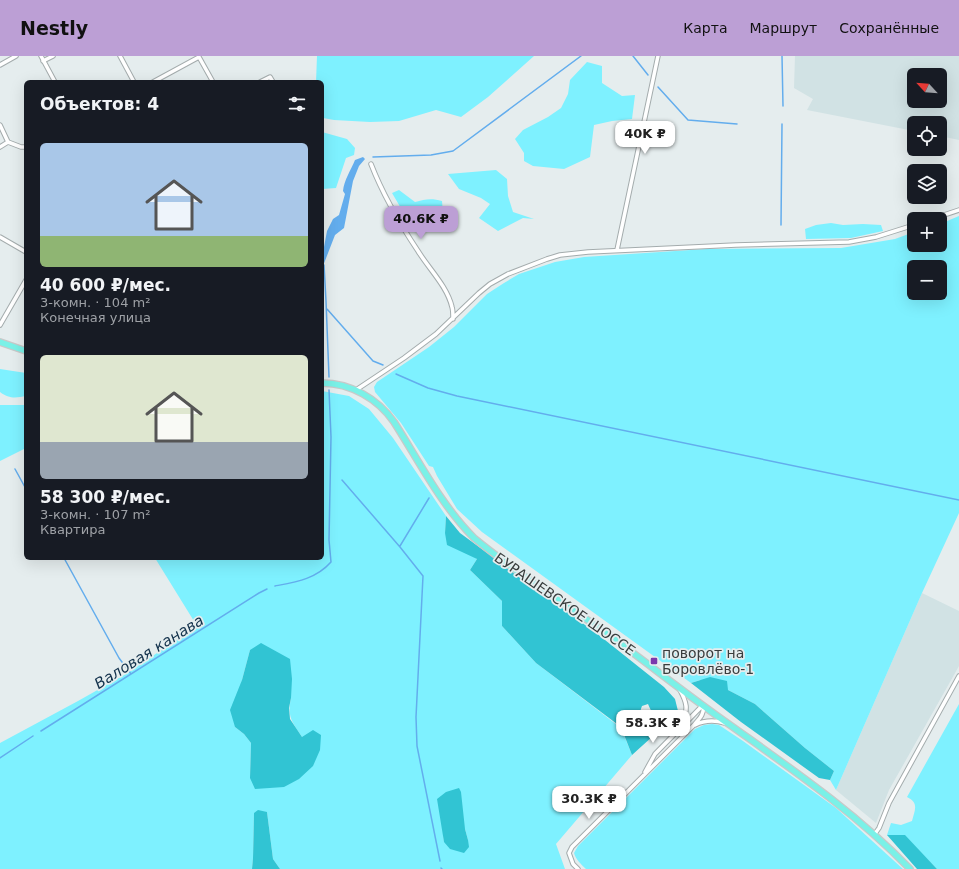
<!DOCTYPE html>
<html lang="ru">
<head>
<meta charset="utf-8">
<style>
  body { margin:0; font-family:"DejaVu Sans",sans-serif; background:#242831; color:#f1f3f6; height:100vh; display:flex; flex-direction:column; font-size:15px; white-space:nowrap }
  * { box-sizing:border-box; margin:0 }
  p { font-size:13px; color:#9ea1a6 }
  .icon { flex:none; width:22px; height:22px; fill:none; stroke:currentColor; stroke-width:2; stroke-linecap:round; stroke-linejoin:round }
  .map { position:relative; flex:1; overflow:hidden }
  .details { position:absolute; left:24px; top:24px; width:300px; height:480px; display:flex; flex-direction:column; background:#171b24; border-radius:6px; box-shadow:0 4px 16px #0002 }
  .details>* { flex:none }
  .needle { width:26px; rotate:296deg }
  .tools { position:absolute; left:907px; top:12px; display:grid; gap:8px }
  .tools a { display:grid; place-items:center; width:40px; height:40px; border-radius:6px; background:#171b24; box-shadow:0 4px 16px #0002; font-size:20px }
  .price { position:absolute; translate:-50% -34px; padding:0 9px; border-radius:8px; background:#fff; color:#222; font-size:13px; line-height:26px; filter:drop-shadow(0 1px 2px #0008) }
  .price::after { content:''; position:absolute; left:50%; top:24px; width:12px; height:9px; margin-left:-6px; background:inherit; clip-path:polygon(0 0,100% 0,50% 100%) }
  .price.selected { background:#bc9fd5; color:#111 }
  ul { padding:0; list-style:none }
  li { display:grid; align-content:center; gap:8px; height:212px; padding:0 16px }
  li span { display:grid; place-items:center; height:124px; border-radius:6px; color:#555 }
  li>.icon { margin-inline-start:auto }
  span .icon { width:72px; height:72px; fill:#fffc; stroke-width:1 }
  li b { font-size:17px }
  h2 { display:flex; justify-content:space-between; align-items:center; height:48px; padding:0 16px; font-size:17px }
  header { display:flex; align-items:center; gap:24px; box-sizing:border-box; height:56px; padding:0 20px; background:#bc9fd5; color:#111 }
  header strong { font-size:19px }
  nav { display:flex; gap:22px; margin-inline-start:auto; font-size:14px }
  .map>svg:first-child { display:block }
  .built { fill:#d1e2e4; fill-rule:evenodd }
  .green { fill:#7ef1ff; fill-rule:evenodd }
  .forest { fill:#31c4d3 }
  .water { fill:#63aded }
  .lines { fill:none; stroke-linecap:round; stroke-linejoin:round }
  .stream { stroke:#63aded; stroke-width:1.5 }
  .street-casing { stroke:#a4acad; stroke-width:5.5 }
  .primary-casing { stroke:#c8c9c9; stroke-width:8 }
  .street { stroke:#fff; stroke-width:3.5 }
  .primary { stroke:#7af1e7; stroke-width:5.5 }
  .poi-dot { fill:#7b39ad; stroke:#e5edee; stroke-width:1.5 }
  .labels { text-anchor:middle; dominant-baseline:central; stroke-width:3.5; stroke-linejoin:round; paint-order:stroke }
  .street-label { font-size:14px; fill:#393d3d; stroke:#e5edee }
  .poi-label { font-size:14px; fill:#393d3d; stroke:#e5edee; text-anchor:start }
  .water-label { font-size:15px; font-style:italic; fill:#12314b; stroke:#e5edee }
</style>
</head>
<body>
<header>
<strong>Nestly</strong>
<nav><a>Карта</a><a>Маршрут</a><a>Сохранённые</a></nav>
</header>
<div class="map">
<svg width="959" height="813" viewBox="0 0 959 813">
  <rect width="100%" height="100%" fill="#e5edee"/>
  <path class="built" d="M795,0h164v84l-19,-4v-13h-26v8l-107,-21 6,-11 -19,-11zM914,19h26v26h-26z
    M922,537l37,18v55l-70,124 -13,33 -40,-33z"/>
  <path class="green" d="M317,0h217l-46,41 -27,20 -25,-7 -37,11 -29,1 -36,-2 -11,-2 -1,-36h-6z
    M587,6l15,4v17l20,13 13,-1 -3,24 -20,2 -18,4 -4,32 -26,12 -31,-3 -9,-5v-8l-9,-14 8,-9 25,-13 13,-9 7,-14 2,-14z
    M322,76l25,7 8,9 -1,7 -8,3 -10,30 -14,1z
    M496,114l11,9 1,17 5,16 21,7 -11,-1 -25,13 -19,-13 11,-14 -9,-6 -22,-9 -11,-15z
    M399,134l16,12c10,-3 17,-4 27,-1l1,12h-14l-10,3 7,7 -2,5 -9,4 -23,-39z
    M959,160v297l-37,80 -86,197 -6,-10 4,-9 -29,-23 -50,-44 -27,-14 -28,-10 -9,3 -209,-151 -25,-23 -20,-33 -4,-9 -4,-1 -28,-43 -26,-31 -1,-5 3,-5 52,-35 25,-20 33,-33 17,-11 15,-9 36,-12 29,-5 122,-8 135,-1 54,-9 19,-7v13h26v-21zM914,211h26v26h-26z
    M831,167l12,2 20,-1 18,1 2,6 -32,7 -45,1 -1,-10 11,-4z
    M0,313l26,4v23c-10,2 -17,3 -26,-4z
    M322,335l27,5 20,13 24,29 53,78 -1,17 32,26 -7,11 32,31v25l34,37 85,65 11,27 -76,89 9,25h-285l-7,-10 -6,-47 -13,1 -1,45 -1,11h-252v-126l78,-42 48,-27 71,-48 -42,-68h167zM250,594l41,48c-4,19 1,24 11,39l-52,41 1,-35 -7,-9 -9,-7 7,-47zM442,766l23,7 3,11 -24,2z
    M0,349h26v43l-26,13z
    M959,648v165h-22l-32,-33 -18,-1 4,-12 10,2 11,-4c3,-12 7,-18 -5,-24z
    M712,668l7,1 24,16 93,67 67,61h-317c-5,-5 -10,-9 -12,-16l4,-7 117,-117 9,-4z"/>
  <path class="forest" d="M446,460l14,17 140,103 64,51 11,12 3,12c-15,14 -23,10 -30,-7l-6,2c-7,18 8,14 11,30l-21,19 -11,-28 -85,-64 -34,-37v-25l-32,-31 7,-11 -30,-14 -2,-12z
    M261,587l29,16 2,20 -1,19 -2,10 1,11 12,18 11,-7 8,5 -1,15 -7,16 -14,13 -15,8 -29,2 -5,-11 1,-35 -7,-9 -9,-7 -5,-17 12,-30 8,-30z
    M710,621l17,4 1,9 27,14 50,44 29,23 -4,9 -11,-2 -78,-56 -50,-39z
    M459,732l2,4 4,37 3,11 1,7 -5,6 -14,-4 -6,-7 -7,-43 9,-7z
    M258,754l9,2 6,47 7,10h-28l1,-11 1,-45z
    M887,779h18l32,34h-20z"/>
  <path class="water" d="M363,101l2,2 -6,7 -6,15 -9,47 -9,7 -12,31 1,-19 3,-16 6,-12 6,-4 6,-21 -2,-3c1,-11 8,-21 12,-31z"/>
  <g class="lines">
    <path class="stream" d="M633,0l15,19
      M782,0l1,50
      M658,31l30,33 49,4
      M373,101l58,-2 22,-4 128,-95
      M781,169l1,-101
      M324,209l2,36 3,76
      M327,253l46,52 10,4
      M396,318l32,14 29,8 502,104
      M15,413l11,20
      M342,424l58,67 23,29 -7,141 1,29 23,115
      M400,490l29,-48
      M64,502l55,100 12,16
      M275,530c21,-4 41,-7 56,-24l-2,-22 2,-103 -2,-47
      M41,675l218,-138 8,-4
      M0,702l33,-22
      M441,812l1,1"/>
    <defs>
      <path id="street" d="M41,0l14,26
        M120,0l14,26
        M43,5l10,-5
        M0,9l16,-9
        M153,26l46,-25 14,25
        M260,26l10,-5 3,5
        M0,69l8,17
        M0,91l8,-5 13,5h5
        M371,108c12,31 29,60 47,87 11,18 29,35 34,56 1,3 1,8 1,12
        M932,163l27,-9
        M0,181l26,15
        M617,194l41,-194
        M0,269l26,-45
        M356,334l48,-32 32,-24 43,-41 11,-9 18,-10 39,-15 13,-4 28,-3 148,-7 113,-3 27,-5 38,-12
        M680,634c7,13 8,18 3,33
        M695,669c10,-5 19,-5 30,-2
        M645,716l10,-18 48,-49
        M874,779l5,-7 10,-25 70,-127
        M578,813l-5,-5 -4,-11 3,-6 122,-122c5,-6 11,-11 9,-20"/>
      <path id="primary" d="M0,286l26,9
        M322,327c29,0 56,16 72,39 25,39 47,83 80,116 40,33 85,62 128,92 43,31 85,65 128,95 63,45 126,88 180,144"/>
    </defs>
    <use href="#street" class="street-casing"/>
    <use href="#primary" class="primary-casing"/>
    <use href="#street" class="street"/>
    <use href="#primary" class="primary"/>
  </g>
  <rect class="poi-dot" x="650" y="601" width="8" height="8" rx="2"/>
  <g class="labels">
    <g class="street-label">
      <text transform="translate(565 548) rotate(35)">БУРАШЕВСКОЕ ШОССЕ</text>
    </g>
    <g class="poi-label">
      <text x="662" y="597">поворот на<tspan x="662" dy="16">Боровлёво-1</tspan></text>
    </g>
    <g class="water-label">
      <text transform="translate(149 596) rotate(-32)">Валовая канава</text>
    </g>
  </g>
</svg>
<div class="tools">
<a><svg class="needle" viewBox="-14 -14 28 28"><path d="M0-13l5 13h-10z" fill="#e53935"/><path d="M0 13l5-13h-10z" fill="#9ea1a6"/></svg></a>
<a><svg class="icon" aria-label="locate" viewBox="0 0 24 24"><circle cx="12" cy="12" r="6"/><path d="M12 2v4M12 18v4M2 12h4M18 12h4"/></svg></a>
<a><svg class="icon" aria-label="layers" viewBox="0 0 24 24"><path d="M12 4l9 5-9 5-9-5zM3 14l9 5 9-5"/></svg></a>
<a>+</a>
<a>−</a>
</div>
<b class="price" style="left:645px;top:99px">40K ₽</b>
<b class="price selected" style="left:421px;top:184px">40.6K ₽</b>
<b class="price" style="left:653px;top:688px">58.3K ₽</b>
<b class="price" style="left:589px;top:764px">30.3K ₽</b>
<section class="details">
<h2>Объектов: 4<svg class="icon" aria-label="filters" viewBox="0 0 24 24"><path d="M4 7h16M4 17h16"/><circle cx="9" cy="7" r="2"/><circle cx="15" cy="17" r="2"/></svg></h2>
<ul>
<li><span style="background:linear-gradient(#a9c7e8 75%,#8fb573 0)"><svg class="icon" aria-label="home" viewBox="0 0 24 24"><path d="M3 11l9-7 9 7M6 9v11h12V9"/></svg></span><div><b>40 600 ₽/мес.</b><p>3-комн. · 104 m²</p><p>Конечная улица</p></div></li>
<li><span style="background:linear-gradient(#dfe7d0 70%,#9aa5b1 0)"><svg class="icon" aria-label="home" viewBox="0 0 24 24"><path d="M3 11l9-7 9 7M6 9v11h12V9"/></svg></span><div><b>58 300 ₽/мес.</b><p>3-комн. · 107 m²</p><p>Квартира</p></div></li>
</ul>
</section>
</div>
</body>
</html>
